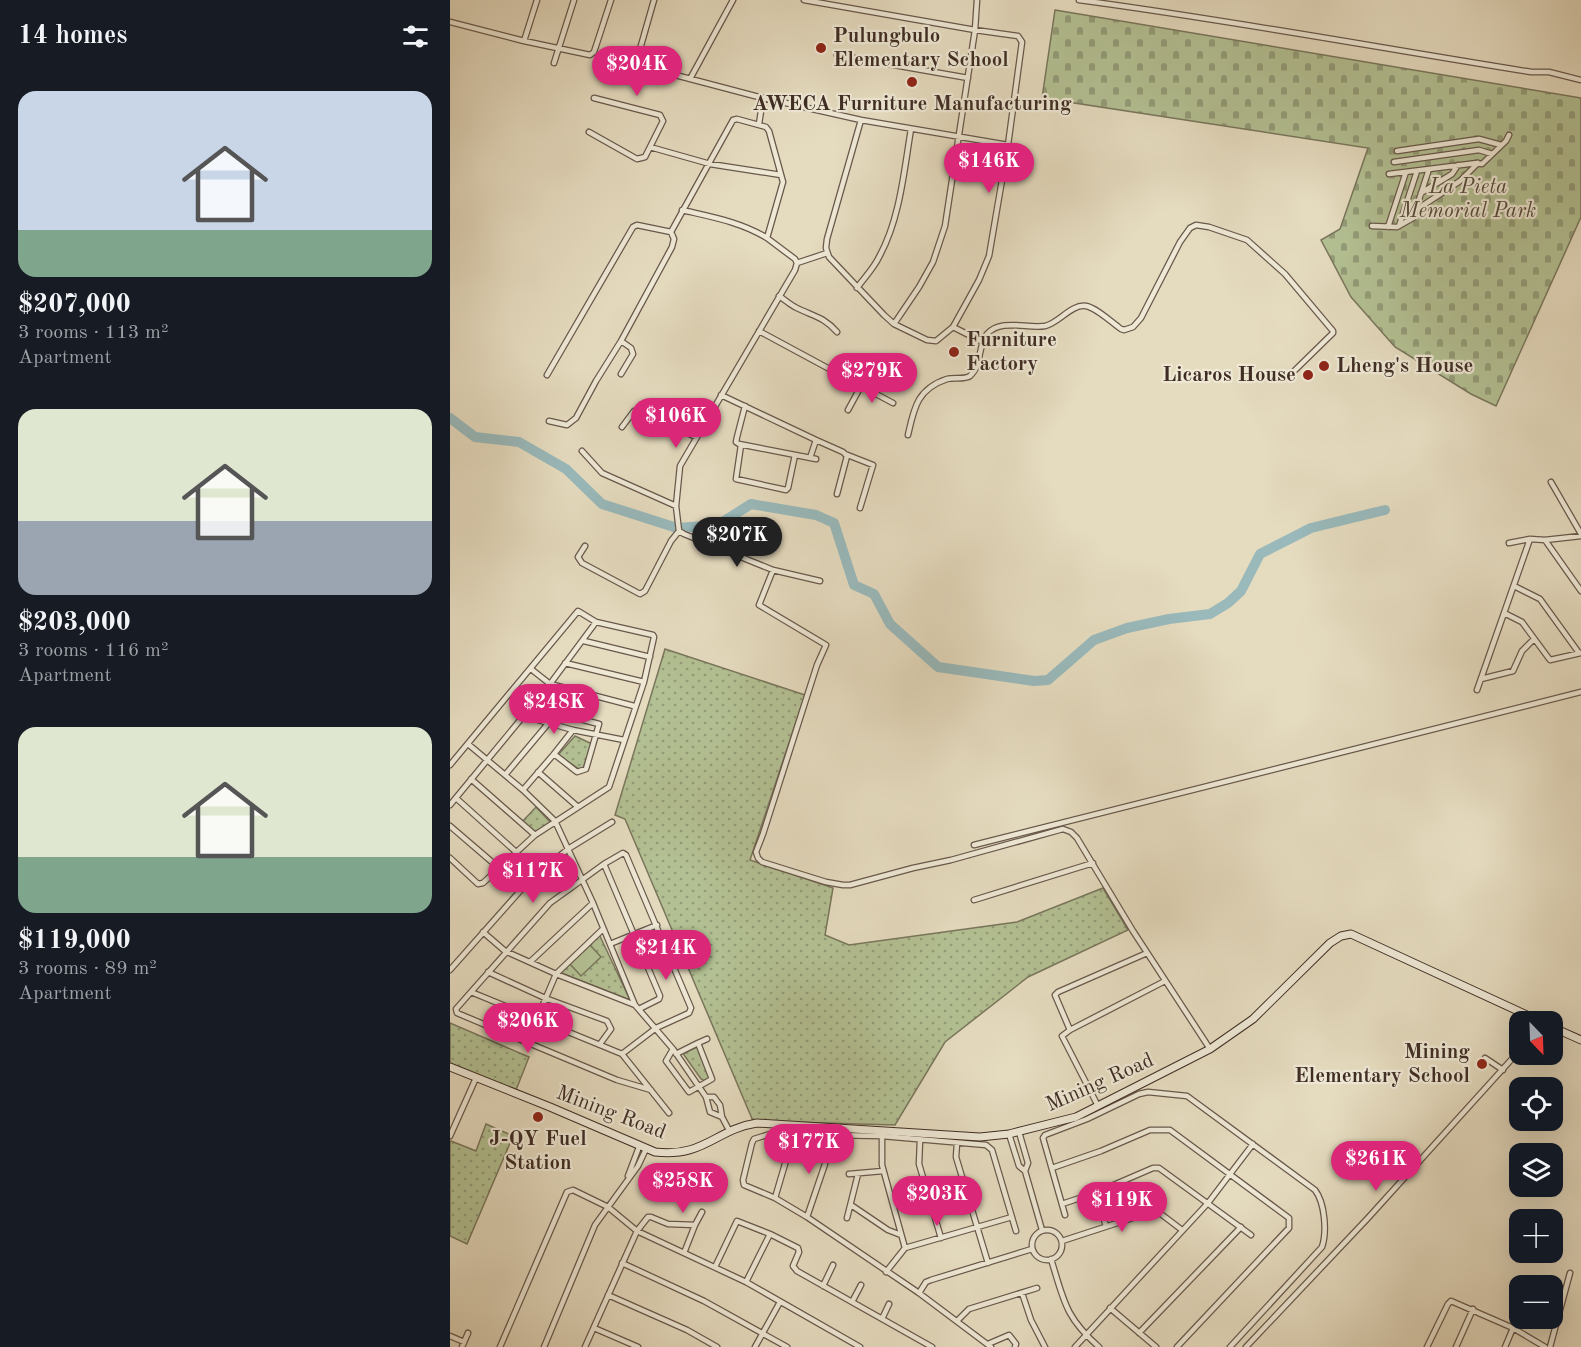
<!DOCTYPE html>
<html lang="en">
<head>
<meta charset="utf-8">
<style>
  body { margin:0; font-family:"Old Standard TT",serif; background:#242831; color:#f1f3f6; height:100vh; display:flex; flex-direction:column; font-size:22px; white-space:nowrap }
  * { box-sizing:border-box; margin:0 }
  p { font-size:20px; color:#9ea1a6 }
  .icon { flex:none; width:33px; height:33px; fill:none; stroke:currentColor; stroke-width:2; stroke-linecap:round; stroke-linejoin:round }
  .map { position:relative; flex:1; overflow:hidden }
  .side { display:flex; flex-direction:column; background:#171b24; width:450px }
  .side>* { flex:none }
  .needle { width:39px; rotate:157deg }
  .controls { position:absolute; left:1059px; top:1011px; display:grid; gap:12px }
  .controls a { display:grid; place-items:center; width:54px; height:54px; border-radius:12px; background:#171b24; box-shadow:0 6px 24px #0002; font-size:30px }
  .price { position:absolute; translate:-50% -51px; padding:0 14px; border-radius:21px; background:#db2777; color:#fff; font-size:20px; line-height:39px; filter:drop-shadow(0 2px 3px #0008) }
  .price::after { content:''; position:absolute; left:50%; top:36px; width:18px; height:14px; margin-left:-9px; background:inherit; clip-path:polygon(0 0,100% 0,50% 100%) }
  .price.selected { background:#222; color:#fff }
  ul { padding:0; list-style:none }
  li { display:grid; align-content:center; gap:12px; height:318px; padding:0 18px }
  li span { display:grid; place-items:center; height:186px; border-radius:18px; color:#555 }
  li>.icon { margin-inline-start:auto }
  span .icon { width:108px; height:108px; fill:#fffc; stroke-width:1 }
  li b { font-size:26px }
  h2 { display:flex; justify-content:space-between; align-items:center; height:72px; padding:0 18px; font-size:26px }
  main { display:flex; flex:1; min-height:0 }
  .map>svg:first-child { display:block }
  .green { fill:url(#green-dots); stroke:#79765c; stroke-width:1.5 }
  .cemetery { fill:url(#cemetery-stones); stroke:#79765c; stroke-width:1.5 }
  .pitch { fill:#b3c093; stroke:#79765c; stroke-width:1.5 }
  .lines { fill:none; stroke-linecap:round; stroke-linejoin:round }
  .river { stroke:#99b9bb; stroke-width:10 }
  .street-casing { stroke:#68584c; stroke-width:7 }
  .secondary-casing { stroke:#3f2d25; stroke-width:9 }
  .street { stroke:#eee8d5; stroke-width:4.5 }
  .secondary { stroke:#eee8d5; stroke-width:7 }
  .poi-dot { fill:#8f2418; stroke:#eee8d5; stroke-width:2 }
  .labels { text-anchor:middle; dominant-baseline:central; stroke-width:4.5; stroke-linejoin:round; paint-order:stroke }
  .poi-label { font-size:21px; font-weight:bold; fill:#3f2d25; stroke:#eee8d5; text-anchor:start }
  .park-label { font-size:21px; font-style:italic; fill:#564a3b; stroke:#eee8d5 }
  .street-label { font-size:21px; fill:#3f2d25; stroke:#eee8d5 }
</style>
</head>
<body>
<main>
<section class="side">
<h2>14 homes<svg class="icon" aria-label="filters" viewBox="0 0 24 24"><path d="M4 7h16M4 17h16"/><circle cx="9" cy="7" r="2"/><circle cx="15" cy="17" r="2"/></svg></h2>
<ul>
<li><span style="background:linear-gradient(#c9d6e8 75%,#7fa58c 0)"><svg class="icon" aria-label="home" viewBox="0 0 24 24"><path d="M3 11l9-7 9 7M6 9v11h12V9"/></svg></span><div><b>$207,000</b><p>3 rooms · 113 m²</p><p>Apartment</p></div></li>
<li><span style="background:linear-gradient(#dfe7d0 60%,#9aa5b1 0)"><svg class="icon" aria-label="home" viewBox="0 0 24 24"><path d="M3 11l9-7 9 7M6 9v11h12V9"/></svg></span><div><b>$203,000</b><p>3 rooms · 116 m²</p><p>Apartment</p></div></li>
<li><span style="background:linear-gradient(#dfe7d0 70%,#7fa58c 0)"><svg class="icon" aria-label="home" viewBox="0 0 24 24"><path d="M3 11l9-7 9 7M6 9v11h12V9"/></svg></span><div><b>$119,000</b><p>3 rooms · 89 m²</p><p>Apartment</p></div></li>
</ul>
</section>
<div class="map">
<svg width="1131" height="1347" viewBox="0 0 1131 1347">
  <defs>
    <pattern id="green-dots" width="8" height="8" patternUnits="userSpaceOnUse" patternTransform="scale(1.5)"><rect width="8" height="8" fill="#b3c093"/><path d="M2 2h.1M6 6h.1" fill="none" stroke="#939c78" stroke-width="1.8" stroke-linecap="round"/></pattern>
    <pattern id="cemetery-stones" width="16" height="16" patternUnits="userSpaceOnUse" patternTransform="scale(1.5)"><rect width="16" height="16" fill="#b3c093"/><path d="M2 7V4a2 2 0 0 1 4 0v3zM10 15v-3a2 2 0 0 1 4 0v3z" fill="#939c78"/></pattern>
  </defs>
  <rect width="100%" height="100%" fill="#e5dbbf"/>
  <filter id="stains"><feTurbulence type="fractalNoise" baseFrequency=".00333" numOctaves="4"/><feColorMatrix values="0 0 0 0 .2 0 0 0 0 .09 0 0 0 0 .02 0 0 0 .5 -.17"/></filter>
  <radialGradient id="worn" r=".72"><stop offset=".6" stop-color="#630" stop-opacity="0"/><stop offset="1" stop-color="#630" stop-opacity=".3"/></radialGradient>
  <path class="green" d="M215,649l140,46 -55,165 83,28 -8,47 24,10 168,-23 86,-34 25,42 -100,47 -83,65 -50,83 -142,-4 -128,-302 -10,-4z
    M125,736l17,8 -10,27 -24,-16z
    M86,807l15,16 -16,10 -13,-11z
    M149,934l31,66 -71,-28z
    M0,1023l79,34 -13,33 -66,-26z
    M247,1047l15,31 -7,3 -4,-2 -17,-24v-2z
    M36,1124l27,12 -46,108 -17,-8v-93l1,-2 25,10z"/>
  <path class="cemetery" d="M605,10l526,88v119l-85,189 -25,-12 -76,-47 -44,-50 -30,-57 19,-11 28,-81 -326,-50z"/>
  <path class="pitch" d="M140,945l11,12 -20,19 -11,-12z"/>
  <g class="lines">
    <path class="river" d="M0,418l25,19 44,5 47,27 36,35 75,24 41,-3 33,-21 65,11 18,8 20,62 20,9 16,30 48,43 96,14 14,-1 46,-40 33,-12 42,-9 41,-5 18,-11 13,-12 19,-37 51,-26 74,-18"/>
    <defs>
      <path id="street" d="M204,0l-16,56 1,7 6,4 110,29 106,24 147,25
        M354,0l171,30 43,6 4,6 -14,103 -19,111 -10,24 -26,47 -17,14 -9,-1 -33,-16 -10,-9 -55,-58 -3,-9 1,-9 34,-119
        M629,0c151,20 301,48 452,72h18l32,8
        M0,22l74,19 66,14 4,-3 17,-52
        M74,41l13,-41
        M387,55l131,23
        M104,63l20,-63
        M240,79l43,-79
        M309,124l4,-26
        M139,132l48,27 8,-2 18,-36 -3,-6 -66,-17
        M200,147l60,17 71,11
        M947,151l82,-12 22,6
        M944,162l85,-12 13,4
        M939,174l88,-11 5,1 24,-23 3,-6
        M971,193l31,-19 6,-9
        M232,210c30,7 59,12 85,28
        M966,210l44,-29 18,-18
        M922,226l25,1 16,-9 16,-49
        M949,226l18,-55
        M938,227l18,-55
        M347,263l30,-10
        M407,288c7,-10 17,-20 22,-31 21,-38 25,-86 32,-128
        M329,296c5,3 10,8 16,11 17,9 28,9 42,25
        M444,324l25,-37 14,-25 12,-36 30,-196 2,-30
        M503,327l30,15
        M309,331l102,55 -13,24
        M171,374l12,-20 -2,-6 -10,-7
        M97,375l86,-148 4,-2 34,7
        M411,386l32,17
        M271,395l95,45 -6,18
        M295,406l-8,31 -1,5 3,2 77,15
        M99,421l18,4 9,-7 20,-37 25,-40 51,-94 2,-8 -3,-7 62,-112 4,-1 29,8 3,4 14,51 -16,56 28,21 2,4 -2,7 -115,196 -4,40 3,25 5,3 89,36 47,11
        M172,427l12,-16 7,1 55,25
        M458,435c6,-27 9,-46 39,-56 7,-2 17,1 23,-3 12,-11 8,-31 17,-42 14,-16 40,-5 58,-8 14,-3 26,-22 41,-20 11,2 25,16 35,23l3,1 9,-3 8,-9 39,-76 10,-14 6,-3 13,2 38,13 38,34 48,57v2l-45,44
        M366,440l27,12 4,4 -10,38
        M291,445l-5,34 50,11 2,-2 7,-33
        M132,451l20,22 74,33
        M395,454l28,11 -13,43
        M1101,482l30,52
        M1095,540l36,51
        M1059,543l21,-4 15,1 36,-4
        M135,546l-7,11 4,6 58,31 5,-3 26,-50 8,-10
        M323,570l-14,35 67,40 -9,20 -54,169 -7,18 2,6 4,4 64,20 17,3h7l63,-17 38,-8 112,-31 8,3 6,6 56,93 77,118
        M1064,586l26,13 39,54
        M1054,613l18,9 28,38 31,-7
        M134,641l66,16
        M115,663l79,19
        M81,669l19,15 84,22
        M1031,679l32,-8 9,-20 12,-12
        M1027,690l53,-151
        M74,716l49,14 51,10
        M18,744l55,46 32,31 38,82 42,102
        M104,754l19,-24
        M0,765l128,-154 18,11 57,13 1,2 -10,45 -35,105 -74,48 -52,48 -5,1 -28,-26
        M88,772l40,35
        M55,775l52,-62 42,11 -13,45 -9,3 -23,-18 -31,36
        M21,779l64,56
        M6,798l60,54
        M0,805l100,-121 46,-62
        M0,826l49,42
        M524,845l607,-153
        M154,864l56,132 -1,3 -20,10
        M524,900l119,-37
        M33,932l22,19 51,23 79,31 38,44 33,48 4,15 12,5
        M160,944l47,-19
        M80,962l63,-59
        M0,970l78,-88 40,-33 44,-27
        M38,972l57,26 62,23 4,8 -11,15
        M21,992l-15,17 1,4 160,67 34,10
        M620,1030l-15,-35 3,-3 89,-39
        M77,1042l29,-68 47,-45
        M248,1043l9,-4
        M223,1049l-7,12 23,31 23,-13 -14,-36 -22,11
        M172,1054l-151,-62 79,-89 54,-39 19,-11 3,2 65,153 -2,5 -33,15 -34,26 47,59
        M1035,1058l18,12
        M256,1097h8l6,8 2,12 8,15
        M648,1106l-36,-70 8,-6 95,-49
        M569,1132l9,31 -3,8
        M559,1134l10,32 6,5 17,59
        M0,1136l26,-58
        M432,1136v29l23,83
        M470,1140l-1,24 22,74
        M507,1143l-1,14 32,106
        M602,1168l49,-17 49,-21h20l119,88v10l-112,119
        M399,1174l34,-3
        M178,1176l11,-29
        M645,1193l11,33
        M325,1198l15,-51 1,-13
        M612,1204l33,-11 58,-25h6l92,67
        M401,1205l37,25 13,5
        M615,1215l-22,-77 2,-3 42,-16 52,-25 9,-2 39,4 128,94c10,13 12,42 7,57l-92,100
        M357,1217l18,-53 2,-29
        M397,1218l11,-44
        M245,1225l7,-13
        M582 1245a15 15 0 1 1 30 0a15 15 0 1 1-30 0Z
        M320,1234l28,14 1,4 -6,14 4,5 135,76
        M612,1241l89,-29 10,2 21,16
        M601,1259c13,42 14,58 48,88
        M172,1263l82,38 83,46
        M265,1267l22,-46 33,13 -24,48
        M436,1272l19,-24 107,-31
        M373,1286l10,-21
        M469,1293l7,-11 5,-2 101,-31
        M572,1293l9,27 14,27
        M158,1295l79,35 30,17
        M402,1302l9,-17
        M660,1308l46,39
        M432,1319l7,-15
        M507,1321l12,-12 68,-21
        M144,1328l44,19
        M689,1333l102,-106
        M0,1336l14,6
        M538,1344l21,-9 7,9 -1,3
        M12,1347l6,-14
        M50,1347l67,-155 6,-2 35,17 29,24 109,51 114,65
        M94,1347l51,-122 43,-59 8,-17
        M135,1347l52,-116 11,-14h3l17,7 27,1 -11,28
        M305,1347l25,-45
        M541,1347l-72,-54 -112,-76 -32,-19 -31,-13 -1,-5 9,-37 2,-4 16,-5 112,2 104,9 6,5 24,81
        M625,1347l133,-144 45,-59
        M796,1347l122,-129 152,-168
        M977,1347l21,-43 3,-3 62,27
        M1006,1347l17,-38
        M1055,1347l8,-19 32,19
        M1100,1347l20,-74"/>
      <path id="secondary" d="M1102,1027l29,13
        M0,1067l100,40 105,45c49,6 61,-23 102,-29l223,14 29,-3 67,-17 134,-68 43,-30 77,-76 11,-7 10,-2 191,88"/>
    </defs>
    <use href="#street" class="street-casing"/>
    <use href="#secondary" class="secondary-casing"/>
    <use href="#street" class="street"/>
    <use href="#secondary" class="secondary"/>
  </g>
  <g class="poi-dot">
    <circle cx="371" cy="48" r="6"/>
    <circle cx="462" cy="82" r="6"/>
    <circle cx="504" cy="352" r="6"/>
    <circle cx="874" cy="366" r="6"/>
    <circle cx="858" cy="375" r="6"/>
    <circle cx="1032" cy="1064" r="6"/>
    <circle cx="88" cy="1117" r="6"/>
  </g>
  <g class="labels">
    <g class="poi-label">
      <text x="383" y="36">Pulungbulo<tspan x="383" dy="24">Elementary School</tspan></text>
      <text x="462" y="104" text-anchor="middle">AWECA Furniture Manufacturing</text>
      <text x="516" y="340">Furniture<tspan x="516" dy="24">Factory</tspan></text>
      <text x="886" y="366">Lheng's House</text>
      <text x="846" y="375" text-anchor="end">Licaros House</text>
      <text x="1020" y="1052" text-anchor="end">Mining<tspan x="1020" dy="24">Elementary School</tspan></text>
      <text x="88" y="1139" text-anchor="middle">J-QY Fuel<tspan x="88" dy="24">Station</tspan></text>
    </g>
    <g class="park-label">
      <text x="1018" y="187">La Pieta<tspan x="1018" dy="24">Memorial Park</tspan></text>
    </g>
    <g class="street-label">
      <text transform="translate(650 1083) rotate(-24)">Mining Road</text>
      <text transform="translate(161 1113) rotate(21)">Mining Road</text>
    </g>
  </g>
  <rect width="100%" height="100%" filter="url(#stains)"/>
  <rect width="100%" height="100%" fill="url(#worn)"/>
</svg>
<div class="controls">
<a><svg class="needle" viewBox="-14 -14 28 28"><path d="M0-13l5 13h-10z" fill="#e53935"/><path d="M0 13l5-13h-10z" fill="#9ea1a6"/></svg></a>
<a><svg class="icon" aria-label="locate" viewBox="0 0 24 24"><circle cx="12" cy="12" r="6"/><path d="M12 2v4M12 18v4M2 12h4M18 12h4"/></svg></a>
<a><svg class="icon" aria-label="layers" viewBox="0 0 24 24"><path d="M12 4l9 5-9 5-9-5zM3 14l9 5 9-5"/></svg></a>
<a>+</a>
<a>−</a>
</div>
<b class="price" style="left:187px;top:97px">$204K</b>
<b class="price" style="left:539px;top:194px">$146K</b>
<b class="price" style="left:422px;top:404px">$279K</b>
<b class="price" style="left:226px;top:449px">$106K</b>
<b class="price selected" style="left:287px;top:568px">$207K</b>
<b class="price" style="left:104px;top:735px">$248K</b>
<b class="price" style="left:83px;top:904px">$117K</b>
<b class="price" style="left:216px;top:981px">$214K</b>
<b class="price" style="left:78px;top:1054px">$206K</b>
<b class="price" style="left:359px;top:1175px">$177K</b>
<b class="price" style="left:926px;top:1192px">$261K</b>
<b class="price" style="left:233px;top:1214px">$258K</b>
<b class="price" style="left:487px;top:1227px">$203K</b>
<b class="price" style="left:672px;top:1233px">$119K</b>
</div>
</main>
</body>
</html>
